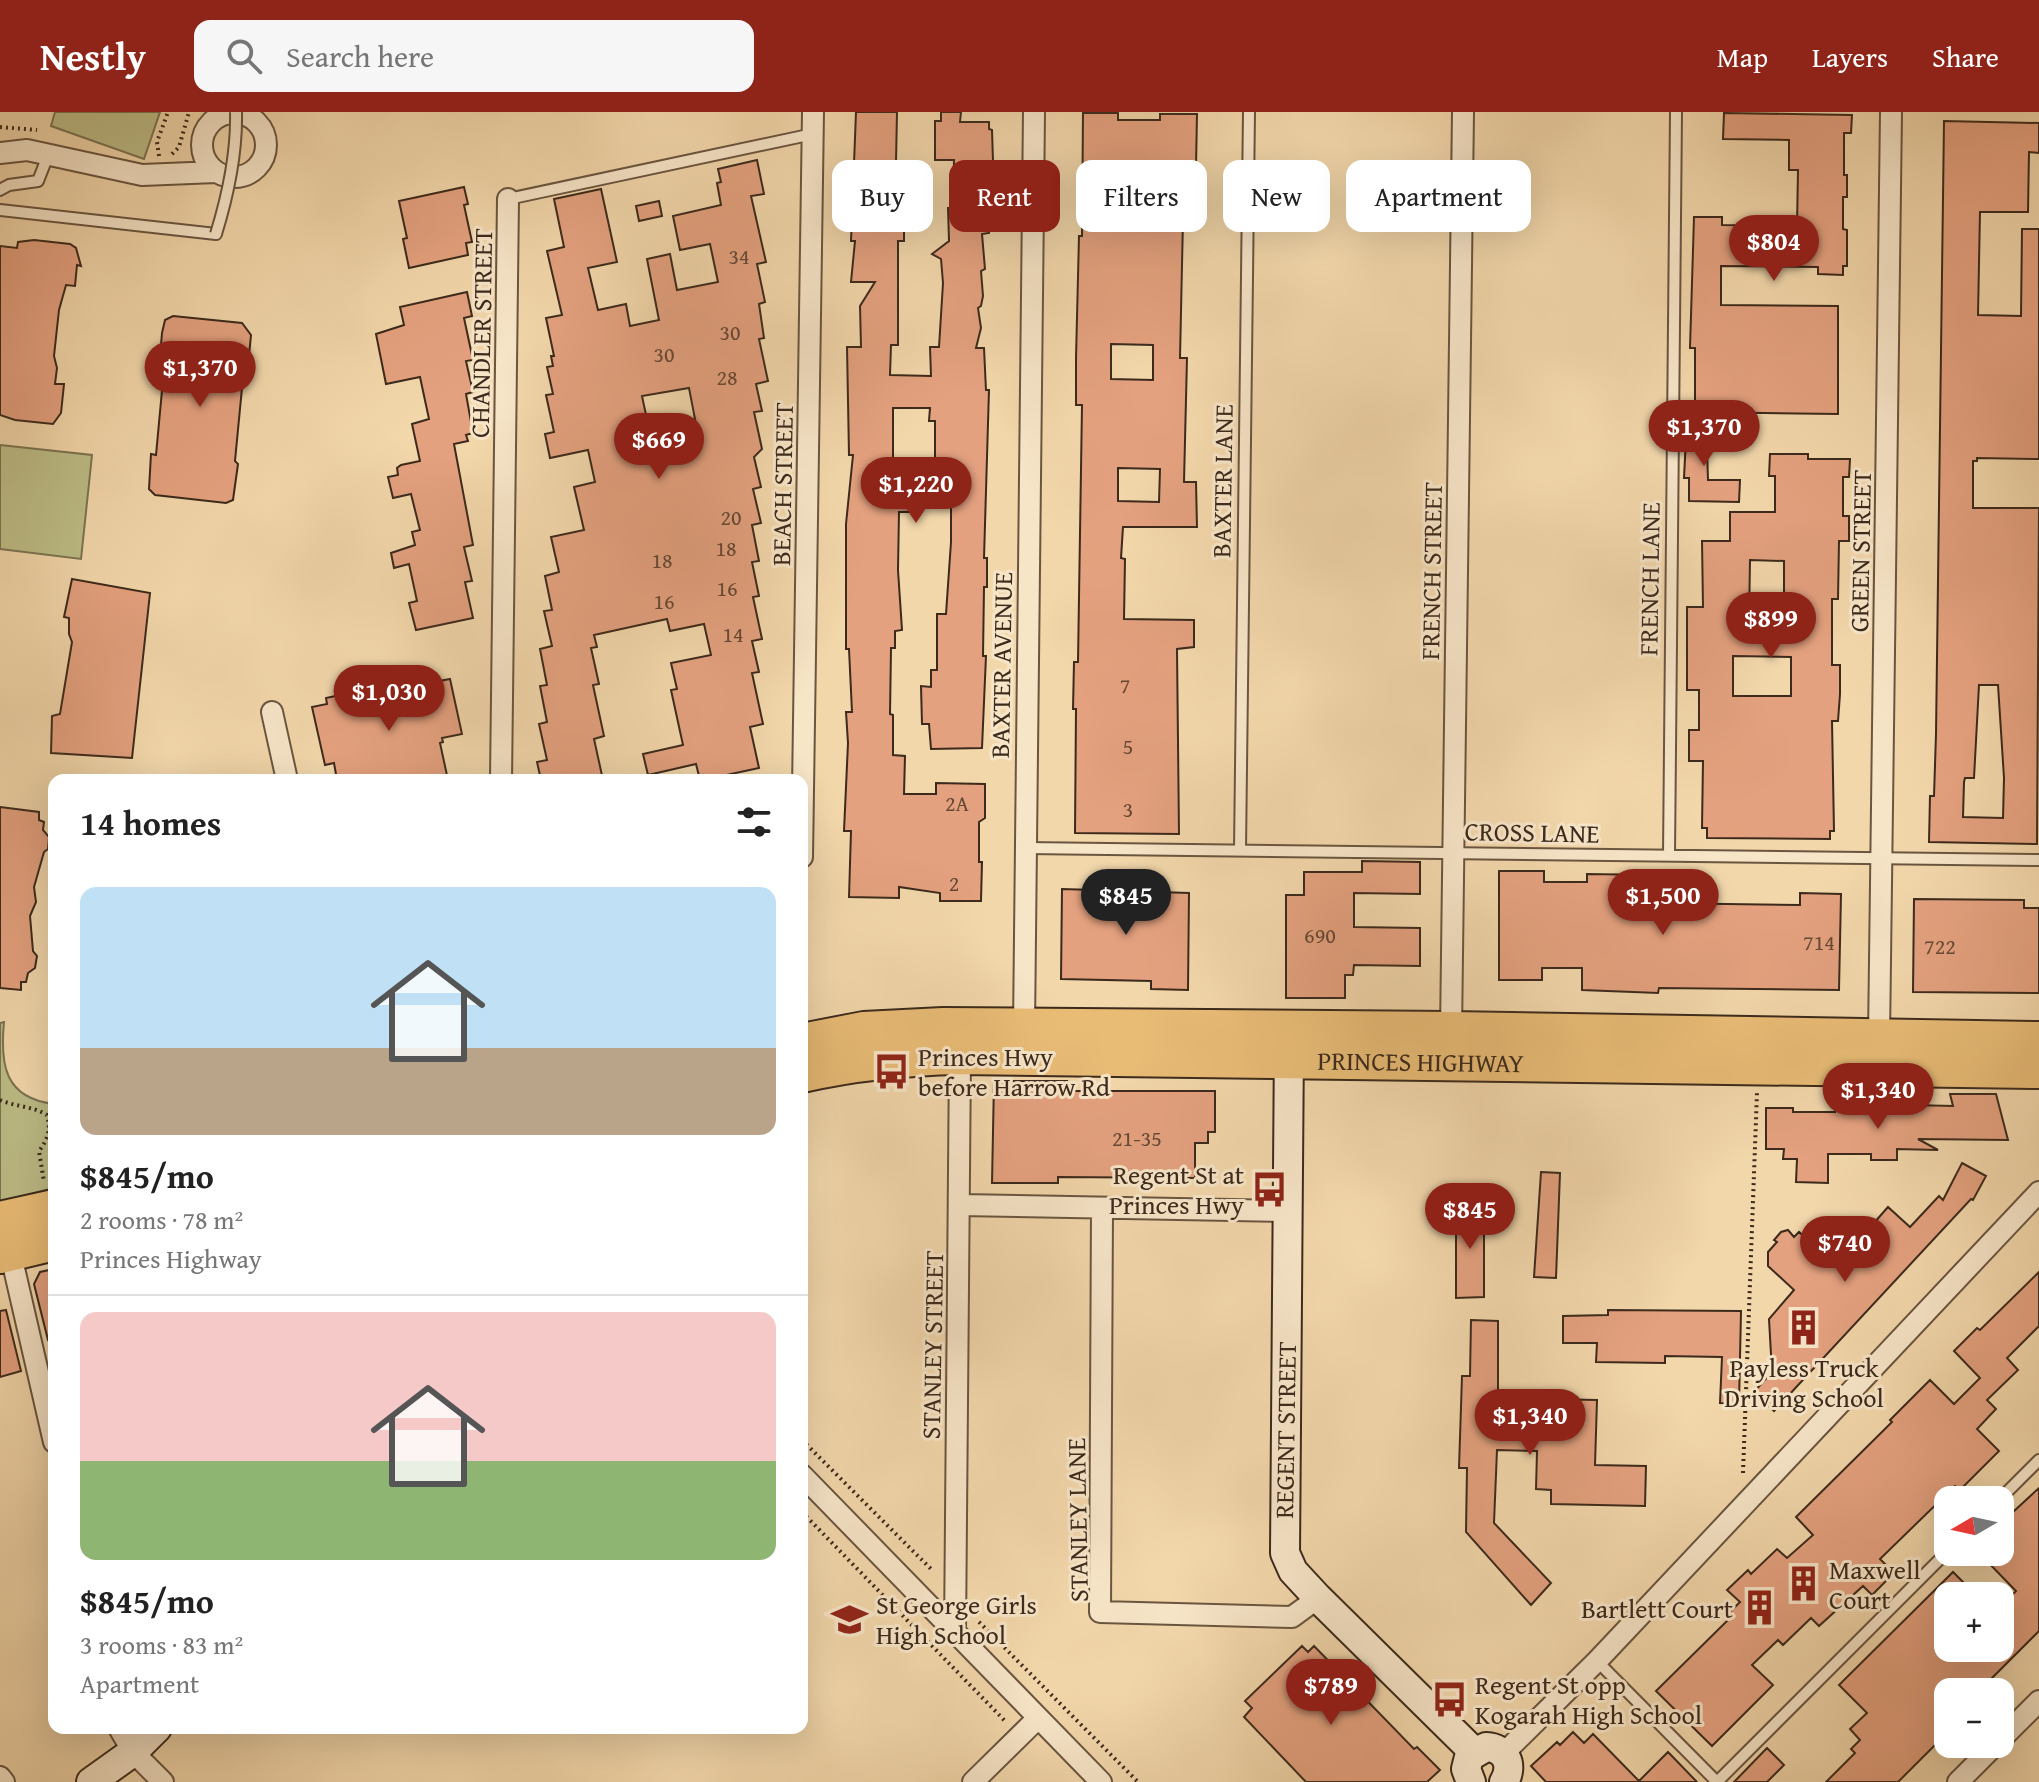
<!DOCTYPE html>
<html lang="en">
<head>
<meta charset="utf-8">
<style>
  body { margin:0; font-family:"Gentium Book Plus",serif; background:#f6f6f6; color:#222; height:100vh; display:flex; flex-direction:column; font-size:30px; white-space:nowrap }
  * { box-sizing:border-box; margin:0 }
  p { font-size:26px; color:#767676 }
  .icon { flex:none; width:44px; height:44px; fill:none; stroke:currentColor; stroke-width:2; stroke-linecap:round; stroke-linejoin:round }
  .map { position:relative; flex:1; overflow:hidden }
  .drawer { position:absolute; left:48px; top:662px; width:760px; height:960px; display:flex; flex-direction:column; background:#fff; border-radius:16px; box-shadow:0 8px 32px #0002 }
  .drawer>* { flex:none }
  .top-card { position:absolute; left:832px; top:48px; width:760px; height:72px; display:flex; gap:16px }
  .needle { width:52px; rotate:261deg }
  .tools { position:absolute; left:1934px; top:1374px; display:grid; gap:16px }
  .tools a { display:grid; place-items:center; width:80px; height:80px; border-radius:16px; background:#fff; box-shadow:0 8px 32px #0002; font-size:40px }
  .price { position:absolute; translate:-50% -68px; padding:0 18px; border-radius:28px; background:#8f2418; color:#fff; font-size:26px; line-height:52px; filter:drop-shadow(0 2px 4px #0008) }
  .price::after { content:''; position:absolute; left:50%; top:48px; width:24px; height:18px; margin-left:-12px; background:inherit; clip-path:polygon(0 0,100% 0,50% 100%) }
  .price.selected { background:#222; color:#fff }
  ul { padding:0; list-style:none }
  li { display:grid; align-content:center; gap:16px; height:424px; padding:0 32px }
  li+li { border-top:2px solid #e0e0e0 }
  li span { display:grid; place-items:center; height:248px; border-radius:16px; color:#555 }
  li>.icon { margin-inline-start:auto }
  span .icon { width:144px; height:144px; fill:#fffc; stroke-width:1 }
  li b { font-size:34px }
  h2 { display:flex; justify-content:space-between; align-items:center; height:96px; padding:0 32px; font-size:34px }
  .pill { padding:0 28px; border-radius:16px; background:#fff; box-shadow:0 8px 32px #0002; font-size:28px; line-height:72px }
  .pill.selected { background:#8f2418; color:#fff }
  header { display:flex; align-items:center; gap:48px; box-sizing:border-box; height:112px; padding:0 40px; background:#8f2418; color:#fff }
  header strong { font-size:38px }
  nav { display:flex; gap:44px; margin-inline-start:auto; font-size:28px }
  .search { width:560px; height:72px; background:#f6f6f6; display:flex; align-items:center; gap:20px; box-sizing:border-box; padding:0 28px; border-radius:16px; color:#767676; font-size:30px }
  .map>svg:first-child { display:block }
  .green { fill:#bdbd87; stroke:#7c7452; stroke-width:2 }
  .building { fill:#e4a17f; stroke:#3c2a1c; stroke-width:2; fill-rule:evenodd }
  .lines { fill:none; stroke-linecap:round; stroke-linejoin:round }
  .lane-casing { stroke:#6a5540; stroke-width:14 }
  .street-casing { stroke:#6a5540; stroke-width:24 }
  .secondary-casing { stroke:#3c2a1c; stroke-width:32 }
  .highway-casing { stroke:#3c2a1c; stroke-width:42 }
  .path { stroke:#3c2a1c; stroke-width:4; stroke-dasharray:2 4; stroke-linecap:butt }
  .lane { stroke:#f7e5c8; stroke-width:10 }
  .street { stroke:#f7e5c8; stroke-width:20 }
  .secondary { stroke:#f7e5c8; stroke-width:28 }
  .highway { stroke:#e9bc76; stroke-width:38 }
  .lane-bridge-casing { stroke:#6a5540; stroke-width:14; stroke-linecap:butt }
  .lane-bridge { stroke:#f7e5c8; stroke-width:10 }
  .labels { text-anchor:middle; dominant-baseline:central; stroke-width:6; stroke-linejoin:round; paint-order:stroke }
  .number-label { font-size:22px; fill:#664835 }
  .street-label { font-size:26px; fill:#3c2a1c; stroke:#f7e5c8 }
  .poi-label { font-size:26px; fill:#3c2a1c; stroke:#f7e5c8; text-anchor:start }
</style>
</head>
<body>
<header>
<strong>Nestly</strong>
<div class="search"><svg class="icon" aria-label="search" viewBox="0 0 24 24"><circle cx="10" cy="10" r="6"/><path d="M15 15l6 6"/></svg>Search here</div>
<nav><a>Map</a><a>Layers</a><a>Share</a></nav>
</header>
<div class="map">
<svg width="2039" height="1670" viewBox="0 0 2039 1670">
  <rect width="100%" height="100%" fill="#f2d7ab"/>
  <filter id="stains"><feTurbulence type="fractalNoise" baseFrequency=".0025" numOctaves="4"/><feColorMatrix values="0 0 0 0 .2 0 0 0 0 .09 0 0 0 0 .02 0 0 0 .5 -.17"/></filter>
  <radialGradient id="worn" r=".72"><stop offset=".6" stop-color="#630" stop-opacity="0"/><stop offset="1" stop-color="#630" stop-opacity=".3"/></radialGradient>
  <path class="green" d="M55,0h105l-16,47 -93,-33z
    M0,333l92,10 -11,104 -81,-10z
    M4,910c-4,42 0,76 50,82v84l-54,14v-179z"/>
  <path class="building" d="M856,0h41l-2,101h9v28h-6v104h-7l-1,30 41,1 -1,-29h9l4,-64 -2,-24 -9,-5 17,-13 -1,-33h5l1,-48h-19v-39h6v-9h20l-1,10h29v7l3,1 1,31h-4v72l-7,1 3,35 -4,2 2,25 -2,10 -3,2 3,20 -5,20h8l2,42h3l-5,168h3v29h-3l-1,69h3l-4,92 -51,1 -2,-25h-7l-1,-38 10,1v-17h6v-56h9l5,-72v-75h-16v-46h-6l1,-13h-37v64l22,-1 -1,41h-15l-1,58 4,60 -7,1v17h-4l-1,66 3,1v40l12,1 -1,38h32v-11l49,1v34l-6,4v40h3l-1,39h-41v-8l-41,-6v11l-50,-1 2,-66h-7l4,-88 -2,-31h6l-3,-63h-3v-125l7,-69h-4l-2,-108h14l-1,-41 15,-24h-24l4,-41h-4z
    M1083,1h35v7h42v-6h37l-2,105h-12l-3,139h7l-3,124h12l1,45h-74l-2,31 4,1 -1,60 70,1v27l-17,2 2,185 -104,-1 1,-124h-3l1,-47h4l4,-257h-6v-47l3,-122h3zM1111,232l42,1v35l-42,-1zM1118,356l42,1 -1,33 -41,-1z
    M1724,1l128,2 -1,18h-7v42h3v22h-4v32l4,1v36h-4v9l-25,-1v-7l-97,-1v39l117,1v108l-143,-2v-64h-5l4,-131h28v8l75,1 1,-56h-9v-30l-66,-1z
    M1944,9l95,2v30l-10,-1 -1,60h-48l-2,103 43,1 1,-87h17v230l-62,-1v3h-4v47h66l-2,336 -108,-2 1,-46h4l2,-62zM1979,573h19l6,93 -1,40 -40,-1 1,-35 1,-4h9z
    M757,48l7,34 -13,2 15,66 -9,2 8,38 -6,2 5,34 -5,1 9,42 -12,3 6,27 -8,1 8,37 -8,8 7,30 -8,2 8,34 -9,2 7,36 -7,1 7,34 -6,1 9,42 -10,2 7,31 -7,1 11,51 -13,3 9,41 -56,12h-3l-4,-16 -48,11 -5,-21 40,-9 -12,-55 6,-1 -6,-26 40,-8 -7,-31 -34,7 -3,-12 -73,16 3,12 -6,1 8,36 -6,1 11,51 -10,3 9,41h-62l-4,-18 10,-2 -8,-36 8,-2 -7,-36 7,-1 -7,-36 12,-3 -8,-35 8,-1 -7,-34 14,-4 -8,-35 33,-7 -10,-43 21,-5 -7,-32 -38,8 -5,-24 9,-2 -8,-37 7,-1 -6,-27 6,-1 -2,-10h3l-8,-38 16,-3 -15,-64 17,-4 -10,-48 47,-10 16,73 -29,6 10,42 28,-6 4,22 29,-6 -12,-61 23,-5 7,36 41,-8 -8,-38 -30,6 -7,-34 48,-11 -4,-22 4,-1 -3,-13zM689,276l6,31 -46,10 -7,-33z
    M464,75l4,17 -4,1 8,37 -6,1 2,12 -59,13 -6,-29 4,-1 -8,-37z
    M659,89l3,15 -23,5 -3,-15z
    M34,128l36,4 6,4 5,18 -4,-1 -2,21 -9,-1 -7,25 -5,46 3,12 -2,16h9l-3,29 -8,11 -38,-4 -15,-5v-169l17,2 1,-6z
    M467,180l5,24 -8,2 9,42 -7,1 7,31 -7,2 7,39 -7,2 2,6 -14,3 19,101 -9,2 8,34 -7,1 8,36 -57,12 -7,-27 8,-2 -8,-37 -15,4 -3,-15 24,-8 -3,-13 8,-2 -9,-36 -18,4 -5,-21 10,-2 -1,-7 4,-3 19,-4 -8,-37 17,-5 -9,-42 -34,7 -10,-50 28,-9 -4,-18z
    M173,204l69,7 9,12 -3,31 -4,1 -9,94 3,3 -5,36 -7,3 -71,-8 -6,-6 2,-35 5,1 9,-97 -5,-1 2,-24 3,-13z
    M1687,305l19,1 2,62h32l-1,22 -50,-1v-23h-5z
    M1770,342h38v5h42l-1,18h-6v39h6v25h-10l-1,58h-6v66h8v29l-2,27h-6l2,110h-4v8l-123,-1v-10h-5l1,-67h-14v-31h10v-40h-12v-83h16l-1,-66h28v-29h45v-36h-6zM1750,448l34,1v62l-35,-1zM1733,544l58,1v39h-58z
    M72,467l78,14 -18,165 -81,-5 1,-37 8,-2 12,-72 -3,-8v-16l-5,-1z
    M450,567l12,55 -20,4 1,4 -3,1 8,37h-111l-3,-17 -9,2 -13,-58 15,-3 -1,-6 33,-7 2,5z
    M0,695l39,5v8l5,2 -1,8 6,7 -1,12 -4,3 -10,35 2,15 -6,14 3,35 4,5 -2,12 -7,5 -2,9h-5v8l-21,-2z
    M1362,749l58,1v32l-66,-1v34l66,1v38l-66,-1 -1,10h-8v23h-59v-103h18v-23h58z
    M1499,759h45v11h43v-8l68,1v28l145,2v-12l41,1 -2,96 -180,-2 -1,5 -76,-3v-22h-40v12h-43z
    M1062,777l127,4 -1,97 -37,-1v-8l-90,-2z
    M1914,787l110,1v8h15v85l-126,-1z
    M994,969h73l-1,10h149v41h-7v11h-13v35l-137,-1v6h-66z
    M1950,982h46l12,46 -90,-1 20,11 -41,-1v11h-26v-6h-43v29l-32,-1 1,-23h-14l1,-10h-18v-41h27v4h42v-3l78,1v-5l40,1z
    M1962,1051l24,13 -13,24 -2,-1 -197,212 -20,-19 18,-20 -3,-53 25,-29 -26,-24v-14l9,-10 -3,-2 7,-8 7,-2 6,7 5,-5 37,34 52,-59 22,20 29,-31 4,4z
    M1541,1060l19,1 -4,105 -22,-1z
    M1456,1092l28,1v92l-28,1z
    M54,1157v70l-6,1 -14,-56 6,-12z
    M2039,1160v54l-32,32 11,12 -31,30 9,9 -19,20 22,22 -39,39 -5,-4 -75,73 14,14 -22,22 -9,-9 -44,40 -8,-8 -28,27 -5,-5 -26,25 21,20 -61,61 -56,-55 74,-73 -3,-3 13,-13 -13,-12 21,-20 3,4 26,-25 10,9 26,-23 -17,-18 96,-95 -2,-2 40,-40 24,24 26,-26 -26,-27 23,-23 3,2z
    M6,1198l15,61 -21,6v-66z
    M1608,1198l133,1 -2,93 -19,-1 2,-46 -57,-1v7l-69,-1 1,-19h-34v-27l45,-1z
    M1471,1208l27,1v77l99,2 -2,65 51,1 -1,40 -94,-2v-14l-15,-1 1,-38 -40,-1 -3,73 57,60 -20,22 -65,-73 1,-64h-8l3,-92h8z
    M2039,1376v143l-61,61h-30v40l-50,50h-72l29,-29 -4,-4 9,-9 -10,-11 17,-16 -28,-28 114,-113 24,24h-29v52h52v-40l16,-17 -38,-39h22v-28z
    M1302,1534l6,6 6,-6 100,103 3,-2 23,23 -13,12h-121l-62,-65 8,-9 -7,-7z
    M1573,1620l11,11 9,-9 46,47 29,-29 29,30h-151l-15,-16 26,-24 3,3z
    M1767,1636l17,17 -17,17h-33z"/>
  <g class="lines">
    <defs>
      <path id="lane" d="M0,78l9,-5 29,-4 11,-28
        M508,87l305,-65
        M0,98l216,24
        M1025,736l1014,12
        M1240,738l9,-738
        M1669,743l7,-743
        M1999,1388l40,-40
        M1597,1549l120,121
        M1717,1670l231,-231"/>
      <path id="street" d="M202 33a32 32 0 1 1 64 0a32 32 0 1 1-64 0Z
        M0,41l27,-3 115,25 74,-3
        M272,600l15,68
        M501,668l7,-581
        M802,745l11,-745
        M1024,915l10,-915
        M1451,919l12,-919
        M1879,926l12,-926
        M960,1093l328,6
        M1102,1096l-2,404 192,5 26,-19
        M10,1139l44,191
        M802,1363l299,307
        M955,1522l5,-579
        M119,1616l14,24 30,30
        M2000,1628l39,-39
        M1504,1641l93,-92 442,-469
        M0,1665l4,5
        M973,1670l64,-63
        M1958,1670l38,-38"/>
      <path id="secondary" d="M1289,929l-4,512 8,18 25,27 156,154
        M91,1670l42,-30 24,-24
        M1471,1670l-5,-13 3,-12 17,-10c20,1 28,18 18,35"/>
      <g id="highway">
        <path d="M802,931l62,-12 79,-4 508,4 588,10"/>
        <path id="s1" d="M802,961c53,-12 104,-17 158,-18l1079,14"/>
        <path d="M0,1109l54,-12"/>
        <path d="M0,1142l54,-13"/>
      </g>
    </defs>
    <use href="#lane" class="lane-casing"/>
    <use href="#street" class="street-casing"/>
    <use href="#secondary" class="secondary-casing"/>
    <use href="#highway" class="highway-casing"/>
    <path class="path" d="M0,15l37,3
      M172,42l7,-7 10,-35
      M159,44l-2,-14 11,-30
      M0,988c16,7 33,6 47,15 4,15 1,24 -8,36l5,31
      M802,1328l131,131
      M1743,1361l14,-381
      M802,1400l203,209
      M979,1510l159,160"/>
    <use href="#lane" class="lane"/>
    <use href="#street" class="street"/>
    <use href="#secondary" class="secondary"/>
    <use href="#highway" class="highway"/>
    <defs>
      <path id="lane-bridge" d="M216,122c12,-39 21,-80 20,-122"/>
    </defs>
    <use href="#lane-bridge" class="lane-bridge-casing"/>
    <use href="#lane-bridge" class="lane-bridge"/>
  </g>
  <defs>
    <symbol id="bus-bare" viewBox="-9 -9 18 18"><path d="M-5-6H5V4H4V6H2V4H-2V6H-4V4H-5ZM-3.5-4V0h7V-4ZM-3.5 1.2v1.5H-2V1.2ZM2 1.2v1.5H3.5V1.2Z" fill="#8f2418" stroke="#f7e5c8" stroke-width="2.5" paint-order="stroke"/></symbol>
    <symbol id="building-bare" viewBox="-9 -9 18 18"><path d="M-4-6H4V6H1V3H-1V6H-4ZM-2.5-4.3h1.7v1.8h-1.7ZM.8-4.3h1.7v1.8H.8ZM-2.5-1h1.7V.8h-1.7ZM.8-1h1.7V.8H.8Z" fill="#8f2418" stroke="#f7e5c8" stroke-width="2.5" paint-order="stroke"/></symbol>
    <symbol id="school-bare" viewBox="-9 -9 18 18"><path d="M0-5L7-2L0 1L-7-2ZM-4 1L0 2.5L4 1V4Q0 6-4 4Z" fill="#8f2418" stroke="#f7e5c8" stroke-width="2.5" paint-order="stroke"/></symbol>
  </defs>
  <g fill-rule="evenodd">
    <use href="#bus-bare" x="866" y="934" width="51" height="51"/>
    <use href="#bus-bare" x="1244" y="1052" width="51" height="51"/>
    <use href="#building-bare" x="1778" y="1190" width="51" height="51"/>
    <use href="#building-bare" x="1778" y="1446" width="51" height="51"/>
    <use href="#building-bare" x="1734" y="1470" width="51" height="51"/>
    <use href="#school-bare" x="824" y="1482" width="51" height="51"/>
    <use href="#bus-bare" x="1424" y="1562" width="51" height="51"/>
  </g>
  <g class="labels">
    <g class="number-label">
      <text x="739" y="144">34</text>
      <text x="730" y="220">30</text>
      <text x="664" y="242">30</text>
      <text x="727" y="265">28</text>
      <text x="731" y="405">20</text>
      <text x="726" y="436">18</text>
      <text x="662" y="448">18</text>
      <text x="727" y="476">16</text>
      <text x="664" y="489">16</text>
      <text x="733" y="522">14</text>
      <text x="1125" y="573">7</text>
      <text x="1128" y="634">5</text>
      <text x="957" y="691">2A</text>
      <text x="1128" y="697">3</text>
      <text x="954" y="771">2</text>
      <text x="1320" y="823">690</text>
      <text x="1819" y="830">714</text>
      <text x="1940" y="834">722</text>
      <text x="1137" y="1026">21-35</text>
    </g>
    <g class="street-label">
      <text transform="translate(481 221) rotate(-89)">CHANDLER STREET</text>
      <text transform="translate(1222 369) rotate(-89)">BAXTER LANE</text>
      <text transform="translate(782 372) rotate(-89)">BEACH STREET</text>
      <text transform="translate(1860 439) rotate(-89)">GREEN STREET</text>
      <text transform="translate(1431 459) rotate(-89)">FRENCH STREET</text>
      <text transform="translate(1649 467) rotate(-89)">FRENCH LANE</text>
      <text transform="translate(1001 553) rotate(-89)">BAXTER AVENUE</text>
      <text transform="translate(1532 720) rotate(1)">CROSS LANE</text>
      <text stroke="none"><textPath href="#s1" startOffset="620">PRINCES HIGHWAY</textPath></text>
      <text transform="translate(932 1233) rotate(-89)">STANLEY STREET</text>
      <text transform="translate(1285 1318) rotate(-89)">REGENT STREET</text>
      <text transform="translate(1077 1408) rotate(-91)">STANLEY LANE</text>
    </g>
    <g class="poi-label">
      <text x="918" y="944">Princes Hwy<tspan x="918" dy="30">before Harrow Rd</tspan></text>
      <text x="1244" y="1062" text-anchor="end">Regent St at<tspan x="1244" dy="30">Princes Hwy</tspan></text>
      <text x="1804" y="1255" text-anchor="middle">Payless Truck<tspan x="1804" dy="30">Driving School</tspan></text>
      <text x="1829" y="1457">Maxwell<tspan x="1829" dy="30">Court</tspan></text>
      <text x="876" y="1492">St George Girls<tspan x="876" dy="30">High School</tspan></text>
      <text x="1733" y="1496" text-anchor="end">Bartlett Court</text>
      <text x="1475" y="1572">Regent St opp<tspan x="1475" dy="30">Kogarah High School</tspan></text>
    </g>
  </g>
  <rect width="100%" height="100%" filter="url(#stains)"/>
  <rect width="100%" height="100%" fill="url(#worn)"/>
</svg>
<div class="tools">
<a><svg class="needle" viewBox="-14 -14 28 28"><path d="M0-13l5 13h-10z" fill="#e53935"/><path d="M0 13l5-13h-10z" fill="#767676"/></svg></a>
<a>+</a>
<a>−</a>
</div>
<b class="price" style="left:1774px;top:171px">$804</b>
<b class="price" style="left:200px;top:297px">$1,370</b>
<b class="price" style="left:1704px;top:356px">$1,370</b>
<b class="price" style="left:659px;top:369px">$669</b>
<b class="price" style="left:916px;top:413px">$1,220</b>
<b class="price" style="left:1771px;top:548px">$899</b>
<b class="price" style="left:389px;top:621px">$1,030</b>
<b class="price selected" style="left:1126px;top:825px">$845</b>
<b class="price" style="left:1663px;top:825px">$1,500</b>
<b class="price" style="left:1878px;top:1019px">$1,340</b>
<b class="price" style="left:1470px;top:1139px">$845</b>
<b class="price" style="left:1845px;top:1172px">$740</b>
<b class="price" style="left:1530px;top:1345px">$1,340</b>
<b class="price" style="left:1331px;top:1615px">$789</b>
<div class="top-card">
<a class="pill">Buy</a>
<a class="pill selected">Rent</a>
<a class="pill">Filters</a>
<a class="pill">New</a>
<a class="pill">Apartment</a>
</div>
<section class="drawer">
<h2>14 homes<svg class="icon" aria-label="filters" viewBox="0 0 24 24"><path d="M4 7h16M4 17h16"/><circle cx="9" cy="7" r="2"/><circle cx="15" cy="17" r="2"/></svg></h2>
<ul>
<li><span style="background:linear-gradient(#bfe0f5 65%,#b9a48a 0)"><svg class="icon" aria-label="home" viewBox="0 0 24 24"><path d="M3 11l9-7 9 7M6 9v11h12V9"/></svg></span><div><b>$845/mo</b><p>2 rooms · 78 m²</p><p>Princes Highway</p></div></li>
<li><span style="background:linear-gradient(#f6c9c9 60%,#8fb573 0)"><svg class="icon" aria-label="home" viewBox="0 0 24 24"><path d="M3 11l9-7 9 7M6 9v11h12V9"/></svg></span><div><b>$845/mo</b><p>3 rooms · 83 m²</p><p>Apartment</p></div></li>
</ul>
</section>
</div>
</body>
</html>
